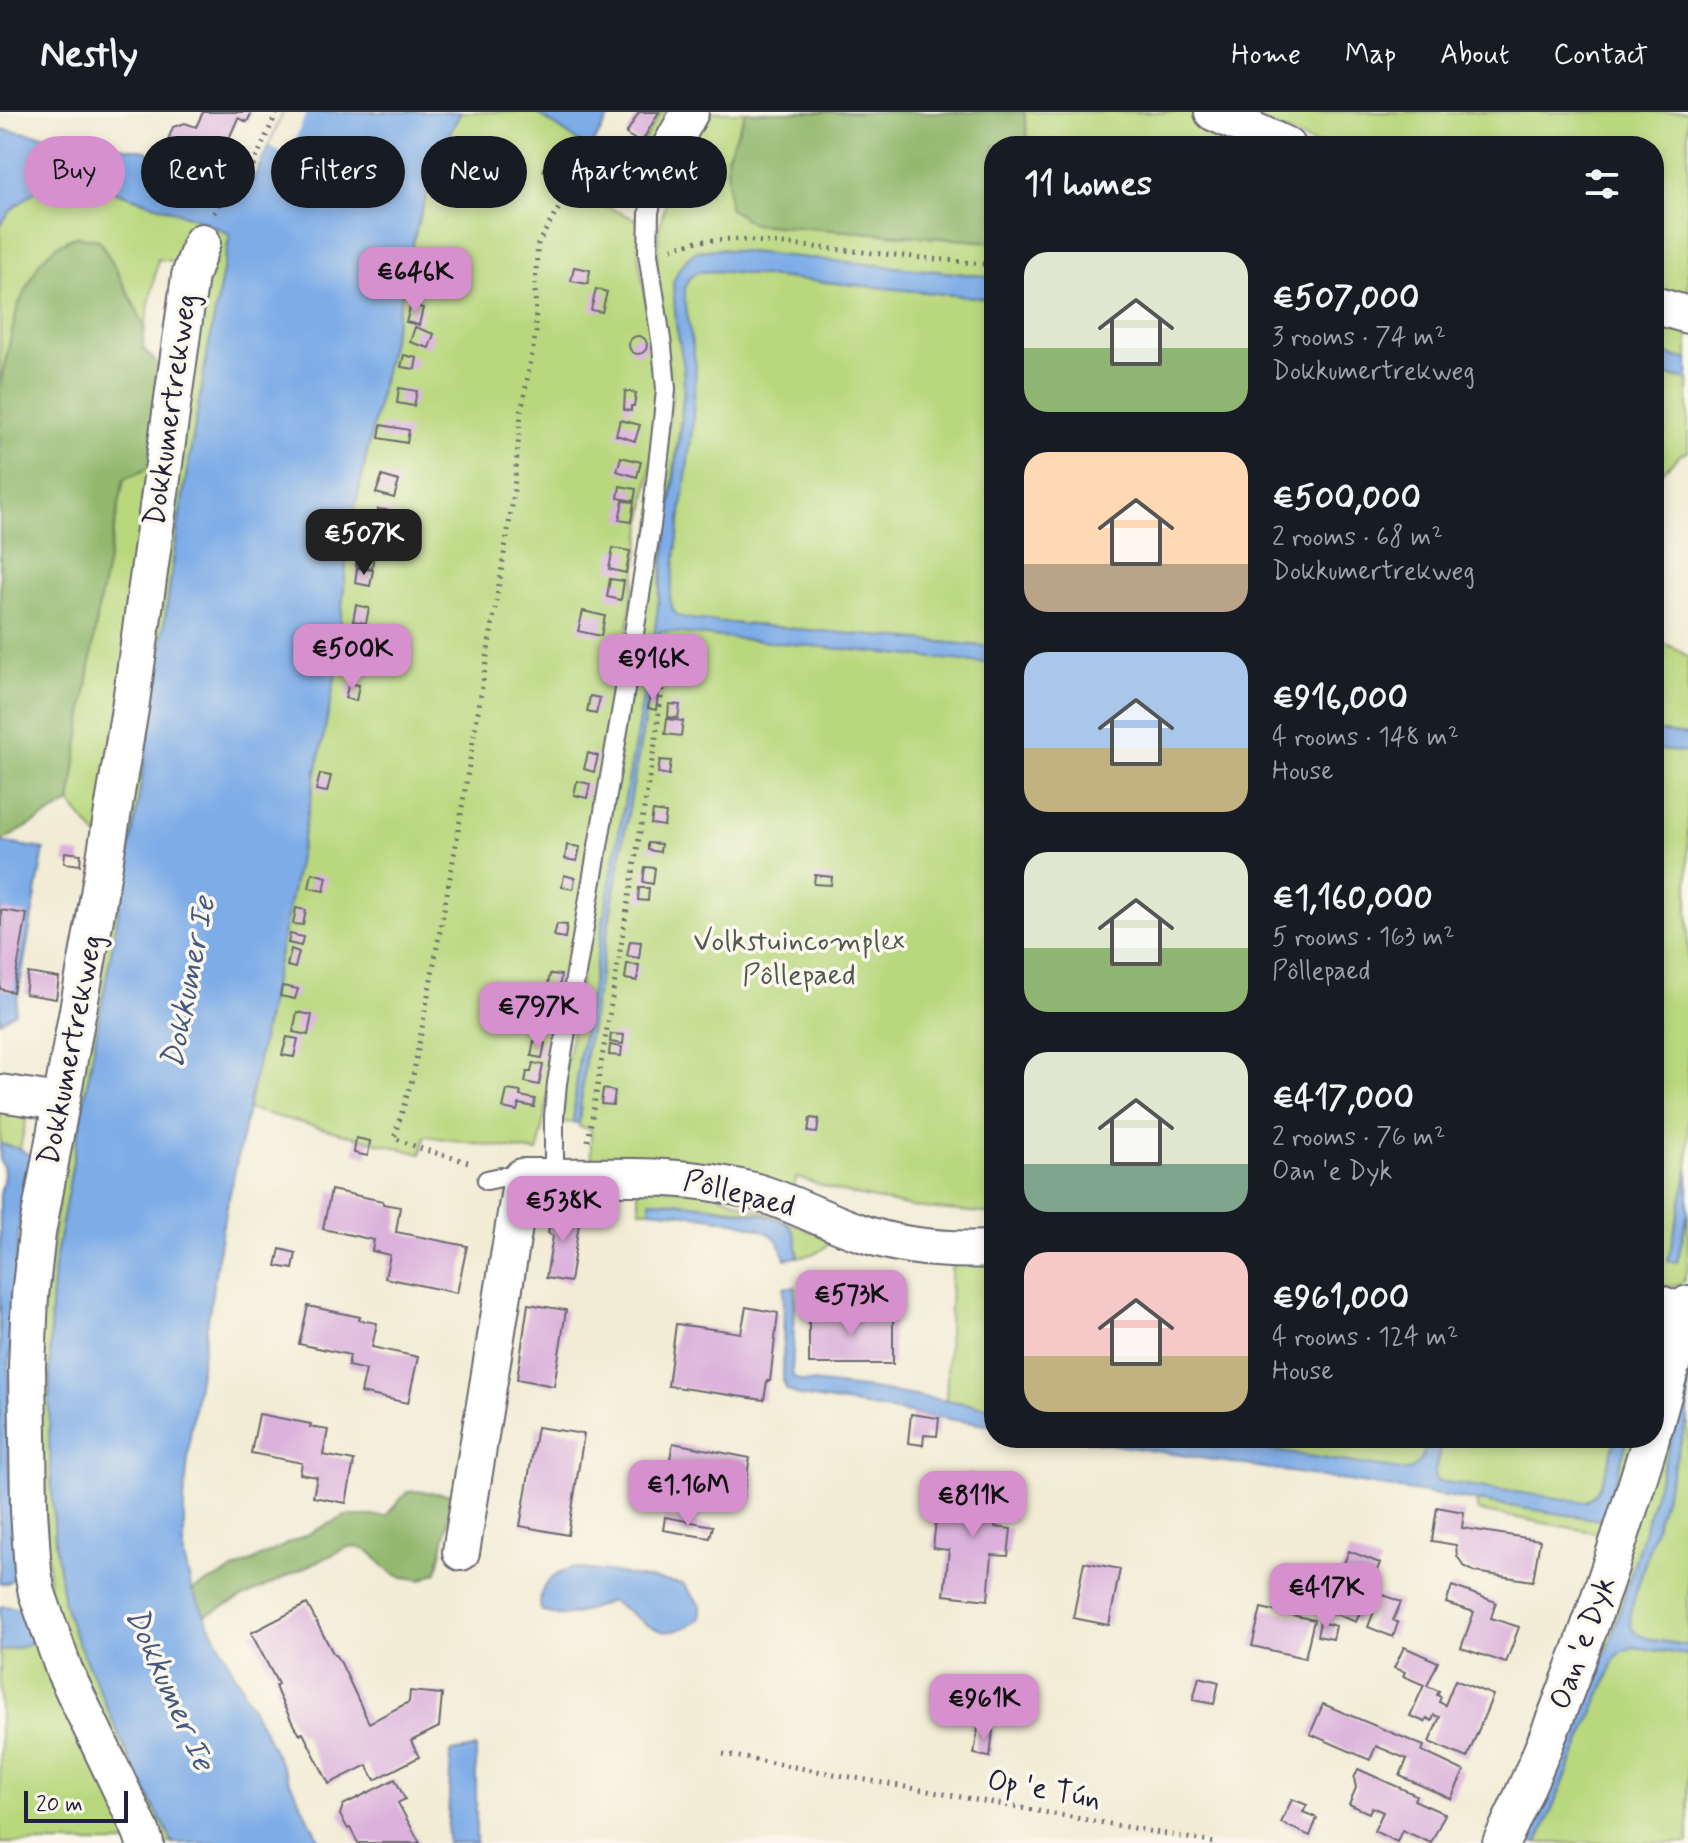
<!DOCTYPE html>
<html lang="en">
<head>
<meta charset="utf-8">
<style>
  body { margin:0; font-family:Mynerve,sans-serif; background:#20242c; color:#f1f3f6; height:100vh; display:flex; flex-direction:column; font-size:30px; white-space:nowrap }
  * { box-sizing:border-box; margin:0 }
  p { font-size:26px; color:#9ea1a6 }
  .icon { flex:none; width:44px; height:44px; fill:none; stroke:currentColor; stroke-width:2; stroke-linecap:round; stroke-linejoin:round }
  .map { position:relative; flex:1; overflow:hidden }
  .sheet { position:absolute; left:984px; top:24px; width:680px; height:1312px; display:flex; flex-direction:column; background:#171b24; border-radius:32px; box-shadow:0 4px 12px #0003 }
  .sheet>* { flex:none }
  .banner { position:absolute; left:24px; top:24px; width:760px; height:72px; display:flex; gap:16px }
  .scale { position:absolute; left:24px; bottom:20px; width:104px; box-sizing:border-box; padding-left:8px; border:4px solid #22223b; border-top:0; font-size:22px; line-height:28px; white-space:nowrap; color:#22223b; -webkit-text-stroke:6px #fbf7ec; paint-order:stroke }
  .price { position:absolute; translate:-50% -68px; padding:0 18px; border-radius:16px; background:#d690ce; color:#111; font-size:26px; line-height:52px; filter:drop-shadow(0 2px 4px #0008) }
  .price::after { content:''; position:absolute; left:50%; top:48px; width:24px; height:18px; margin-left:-12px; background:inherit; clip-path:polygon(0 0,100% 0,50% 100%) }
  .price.on { background:#222; color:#fff }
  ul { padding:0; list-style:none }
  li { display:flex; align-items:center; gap:24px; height:200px; padding:0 40px }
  li span { display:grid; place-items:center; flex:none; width:224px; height:160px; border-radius:24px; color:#555 }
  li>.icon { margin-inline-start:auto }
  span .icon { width:96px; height:96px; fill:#fffc; stroke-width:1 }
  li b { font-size:34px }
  h2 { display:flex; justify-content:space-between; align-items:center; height:96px; padding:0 40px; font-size:34px }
  .pill { padding:0 28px; border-radius:36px; background:#171b24; box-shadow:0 4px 12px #0003; font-size:28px; line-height:72px }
  .pill.on { background:#d690ce; color:#111 }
  header { display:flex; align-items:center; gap:48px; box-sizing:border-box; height:112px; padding:0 40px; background:#171b24; border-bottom:2px solid #363941 }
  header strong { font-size:38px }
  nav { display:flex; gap:44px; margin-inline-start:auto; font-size:28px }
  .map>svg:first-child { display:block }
  .green { fill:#b9d87e; stroke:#6e7d5c; stroke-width:2 }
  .forest { fill:#92b86d; stroke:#5a6d54; stroke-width:2 }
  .water { fill:#7dace7; stroke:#506791; stroke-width:2 }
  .pier { fill:#f2ecd5 }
  .building { fill:#dbb2dc }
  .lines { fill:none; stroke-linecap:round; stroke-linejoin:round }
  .service-casing { stroke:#6b6971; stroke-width:22 }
  .minor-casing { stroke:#6b6971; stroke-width:40 }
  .path { stroke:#6b6971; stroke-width:5; stroke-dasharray:2 6; stroke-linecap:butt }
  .service { stroke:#fff; stroke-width:18 }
  .minor { stroke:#fff; stroke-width:36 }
  .labels { text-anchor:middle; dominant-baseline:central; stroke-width:7; stroke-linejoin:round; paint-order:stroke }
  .street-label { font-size:30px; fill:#22223b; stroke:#fbf7ec }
  .park-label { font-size:30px; fill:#4f594f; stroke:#fbf7ec }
  .water-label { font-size:32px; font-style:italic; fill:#465980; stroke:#fbf7ec }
</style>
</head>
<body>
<header>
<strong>Nestly</strong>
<nav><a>Home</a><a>Map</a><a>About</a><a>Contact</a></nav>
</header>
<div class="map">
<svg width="1688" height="1731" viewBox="0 0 1688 1731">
  <rect width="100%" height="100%" fill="#fbf7ec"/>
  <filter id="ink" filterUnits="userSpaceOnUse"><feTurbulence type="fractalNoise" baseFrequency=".0125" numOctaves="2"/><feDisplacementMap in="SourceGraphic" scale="16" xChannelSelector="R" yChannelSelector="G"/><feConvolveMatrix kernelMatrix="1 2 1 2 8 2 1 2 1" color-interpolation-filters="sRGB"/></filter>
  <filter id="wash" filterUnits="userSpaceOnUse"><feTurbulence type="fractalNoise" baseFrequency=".006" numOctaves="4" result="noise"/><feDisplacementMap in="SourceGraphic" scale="32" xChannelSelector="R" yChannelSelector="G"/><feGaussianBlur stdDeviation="1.8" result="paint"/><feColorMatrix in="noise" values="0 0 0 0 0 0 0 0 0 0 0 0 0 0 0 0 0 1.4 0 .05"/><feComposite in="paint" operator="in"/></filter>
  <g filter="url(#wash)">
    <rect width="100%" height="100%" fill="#f2ecd5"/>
    <path class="green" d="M461,0h74l55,37 -14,16 -11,25 71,29 5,7 -3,30 18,98 2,32 -3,51 -37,259 -80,456 -113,-16 -4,18 -173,-45 87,-430 14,-144 67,-305 24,-79z
      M661,0h13l-23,38 -20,12z
      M706,0h40l-19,45 26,67 241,18v35l-277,-28 -20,2 -8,6 -9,10 -7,15 3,42 7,38 1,26 -29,242 -76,428 -6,65 -10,-1v-34l109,-689 -16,-118 3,-53 9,-34z
      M1024,0h165l15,10 53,24h-228z
      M1239,0h449v189l-34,-10v-145h-333z
      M47,70l48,3 103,34 -6,16 -6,28 -28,-4 -13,68 -29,-58 -17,-29 -81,66 -18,78v-158l11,-16z
      M215,115l15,7 -24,127 -27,159 -32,227 -14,85 -79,435 -3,39 -2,134 6,101 9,63 9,27 60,135 40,77h-19l-104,-239 -14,-259 173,-1104z
      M716,159l278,28v348l-296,-27c-18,-2 -26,-2 -28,-23l22,-167 4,-63 -11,-65v-14l4,-10 8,-6z
      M1654,207l34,10v31l-34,-9z
      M1654,261l34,7v72l-7,2 -27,26z
      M156,353l-56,375 -30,-37 28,-193 26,-131z
      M660,518l334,34v550l-83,-7 -73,-16 -41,-14 -6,19 -192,-29 -8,-12v-26l-12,-2v-4l6,-64z
      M1654,528l21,8 13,9v78l-34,-4z
      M1654,637l34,4v417l-20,90 9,2 11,-49v53l-5,16c-9,6 -18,5 -29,2z
      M0,994l10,3 16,12 -6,28 -20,-5z
      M637,1073l73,6 120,48c-6,15 -18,15 -32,18 -1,-11 -3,-26 -13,-34 -16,-13 -110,-21 -135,-23v10h-10z
      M952,1146h42v150l-48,-8z
      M1688,1232v40l-76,253 -83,205 -18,1z
      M1688,1306v227c-14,-2 -51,-4 -57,-19 -2,-5 0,-14 1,-20z
      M1188,1326h239c-3,15 -4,27 -19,33z
      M1442,1326h174c-6,18 -13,57 -31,64l-148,-21 -3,-4z
      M1623,1326h17l-30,97 -132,-24 -2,-10 124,19 4,-3 23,-77z
      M33,1526l27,67 70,127 2,11h-132v-192l26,-5z
      M1633,1535l55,8v188h-150l78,-186 7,-6z"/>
    <path class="forest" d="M746,0h278l5,34h-35v96l-241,-18 -24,-16 -2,-51z
      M76,124l23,4 17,29 29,58 -2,21 25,27 -12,90 -32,14 -26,131 -28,193 -70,39v-458l18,-78 22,-45 18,-16z
      M416,1379l38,4 -17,77 -15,8c-8,-2 -20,-2 -28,-6 -20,-10 -15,-27 -46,-27l-144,69 -12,-26 153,-74h41l21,-24z"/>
    <path class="water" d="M284,0h177l-21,39 -24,79 -67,305 -14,144 -87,430 -26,120 -32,207 -6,66v55l8,33 129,253h-148l-40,-77 -60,-135 -9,-27 -9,-63 -6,-101 2,-134 3,-39 79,-435 14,-85 32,-227 27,-159 24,-127 -32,-15 -102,-34 -49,-3 -36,28 -11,16v-97l146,22 84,42 22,-11z
      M535,0h77l-22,37z
      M717,137l277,28v22l-278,-28 -19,1 -8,6 -4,10v14l11,65 -4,63 -22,167c2,21 10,21 28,23l296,27v17l-334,-33 -75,428 -6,64h-6l6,-65 76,-428 26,-205 3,-37 -1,-26 -7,-38 -3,-42 7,-15 9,-10 8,-6z
      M1654,239l34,9v20l-34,-7z
      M1654,619l34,4v18l-34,-4z
      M0,730l44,7 -29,163 -15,10z
      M0,1032l20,5 12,8 -12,60 -11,153 -1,85 10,121 -11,7h-7v-387c2,-12 8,-25 0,-35z
      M1688,1058v43l-11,49 -9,-1z
      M650,1088c35,3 71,7 106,14 10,2 21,3 30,9 11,8 11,22 12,34l-13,2c-3,-8 -5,-17 -11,-22 -19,-16 -98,-25 -124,-27z
      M784,1175h12l-4,85 2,6 8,3 69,8 123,19v18l-194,-30 -13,-6 -4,-10z
      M1688,1272v34l-56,188c-1,6 -3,15 -1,20 6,15 43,17 57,19v10l-55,-8 -10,4 -7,6 -78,186h-10l84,-206z
      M1071,1326h117l219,33c16,-6 17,-18 20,-33h15l-8,38 3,5 148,21c18,-7 25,-46 31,-64l12,1 -24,78 -4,3z
      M571,1456l37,4 75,12 18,22v12c-44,31 -53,2 -90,-17 -23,8 -46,22 -70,9 -4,-25 10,-34 30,-42z
      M2,1494c24,1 33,7 31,32l-7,8 -26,5v-43z
      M476,1636v95h-29l4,-91z"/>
    <path class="pier" d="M284,0h23l-19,43 -19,-9z"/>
    <g id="blocks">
      <path class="building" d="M203,0h49l-5,10 -9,-4 -18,41 -6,-3 -18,10 -25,-11 -4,-12 6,-16 12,-4 11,4z
        M639,0h20l-18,31 -15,-9z
        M574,155l16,3 -2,14 -17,-3z
        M596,177l11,3 -5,20 -11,-2z
        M411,193l12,3 -4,17 -13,-3z
        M415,215l19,7 -5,14 -19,-6z
        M629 233a9 9 0 1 1 18 0a9 9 0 1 1-18 0Z
        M404,243l13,3 -2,11 -14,-2z
        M399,276l18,3 -3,15 -17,-3z
        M625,279l11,2 -2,13h-3v5l-7,-1z
        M620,308l20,5 -5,16 -19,-6z
        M381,313l28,5 -2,13 -28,-5z
        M621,345l20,5 -4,15 -20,-6z
        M382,364l17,5 -5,17 -18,-5z
        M620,374l16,3 -2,12 -16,-3z
        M623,389l11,1 -3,20 -12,-2z
        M378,397l15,2 -3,16 -14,-3z
        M366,419l7,6 -1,10 -10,4 -7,-7 1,-9z
        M613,436l17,3 -4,22 -17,-4z
        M358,438l16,2 -2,16 -16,-2z
        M357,456l16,2 -3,16 -15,-3z
        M610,467l14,2 -3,19 -14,-3z
        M356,493l13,3 -3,15 -13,-2z
        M583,499l22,5 -4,20 -23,-5z
        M346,525l10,1 -1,14 -11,-1z
        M676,543l13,2 -2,15 -13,-1z
        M349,571l10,2 -3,16 -11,-3z
        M650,582l8,1 -2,15 -8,-2z
        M590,584l10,2 -4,16 -9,-2z
        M669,592l11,1 -2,13 -10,-1z
        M667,607l16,2 -2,15 -16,-2z
        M588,641l10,3 -4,16 -10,-3z
        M660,648l11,1 -2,14 -11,-2z
        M320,662l11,2 -4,16 -11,-2z
        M577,669l13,3 -3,14 -13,-3z
        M653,699l13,2 -2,13 -13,-2z
        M648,731l13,1 -1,8 -12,-2z
        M567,733l13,2 -3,14 -12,-2z
        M65,740l16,2 -1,11 -16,-2z
        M645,755l10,1 -2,16 -10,-2z
        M312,761l15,4 -3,14 -15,-3z
        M564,763l11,3 -2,11 -11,-2z
        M815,763l17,2 -1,8 -17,-1z
        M639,776h10l-1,13 -10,-1z
        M296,796l10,2 -3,15 -10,-1z
        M1,798l26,4 -14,78 -13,-3z
        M557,812l10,1 -2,13 -11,-2z
        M290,822l13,3 -2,9 -13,-3z
        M630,829l11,1 -2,16 -12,-2z
        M291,837l8,3 -4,16 -8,-2z
        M627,852l12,1 -2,16 -12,-2z
        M28,861l31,5 -3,21 -31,-5z
        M550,862l11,1 -2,17 -12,-2z
        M282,874l16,3 -3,10 -15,-3z
        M530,897l20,4 -4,16 -20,-5z
        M297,900l15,3 -4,20 -15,-3z
        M611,922l13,1 -1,9 -13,-2z
        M287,925l11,2 -4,18 -12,-2z
        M534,929l11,2 -3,15 -11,-2z
        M610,933l12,2 -1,9 -12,-1z
        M533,951l10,2 -4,20 -14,-3 2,-10h4z
        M603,977l12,2 -2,14 -12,-1z
        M507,978l14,2 -1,4 15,3 -1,8 -15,-3 -2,7 -14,-3z
        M810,1006l9,1 -2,14 -9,-1z
        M356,1026l14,3 -2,15 -14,-3z
        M331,1078l52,11v3l17,3 -4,25 71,14 -10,47 -72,-15 5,-23 -18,-4 2,-11 -51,-11z
        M558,1096l23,3 -11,71 -24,-4 7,-42 -5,-3 2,-12h6z
        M280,1137l16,4 -3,16 -17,-3z
        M528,1192l38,6 -12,76 -37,-7z
        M308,1194l52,11 -1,3 18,3 -5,24 46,10 -10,46 -47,-10 5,-23 -18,-4 2,-11 -51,-11z
        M746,1195l32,6 -8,68h-3l-3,19 -96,-14 8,-62 65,9z
        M809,1200h84v52h-84z
        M259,1302l52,10 -1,3 18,3 -5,25 31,6 -8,42 -33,-6 4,-20 -17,-3 2,-11 -51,-10z
        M911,1302l28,4 -2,18 -13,-1 -1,10 -15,-2z
        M537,1315l47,7 -16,101 -48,-9z
        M673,1331l77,15 -7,40 -78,-14z
        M966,1361l35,4 -6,50 16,2 -3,27 -16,-1 -4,45 -44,-5 5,-45 -16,-2 3,-28 25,3z
        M1437,1395l27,5 -2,16 78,12 -7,41 -58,-9 -11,-6 -7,-10 -1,-11 -24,-4z
        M665,1405l48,9 -3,12 -47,-8z
        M1349,1439l31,12 -24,59 -31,-12z
        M1084,1450l36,7 -11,56 -36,-7z
        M1452,1474l44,16 -5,16 28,9 -13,36 -45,-15 13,-36 -28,-9z
        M1381,1482l20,8 -8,18 5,3 -5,14 -25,-10z
        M307,1492l27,51h1l6,8 28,60 40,-21 1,-11 32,3 -3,33 -28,14 8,16 -44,23 -8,-15 -38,19 -26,-51 -3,1 -6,-8 -15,-30 -4,-10 3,-2 -27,-51z
        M1261,1496l53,12 -9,38 -53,-12z
        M1320,1510l16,4 -3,13 -16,-3z
        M1404,1535l34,15 -11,24 12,5 -2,4 4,2 -2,5 6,3 10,-25 38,15 -26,63 -38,-16 11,-25 -6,-2 -2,6 -5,-3 -2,4 -15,-6 14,-31 -21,-9 2,-4 -11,-4z
        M1199,1565l20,5 -5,22 -21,-4z
        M1323,1592l101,42 -2,5 42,20 -13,28 -51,-23 7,-17 -31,-13 -6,14 -60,-26z
        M978,1616l15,2 -3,27 -16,-3z
        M1358,1657l58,26 -2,5 31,14 -14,29 -29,-13 -5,12 -23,-11 9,-19 -11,-5 -3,6 -20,-9 7,-16 -2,-10z
        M395,1667l10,20 -7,4 22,40h-62l-8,-15 -2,1 -8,-14 3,-10z
        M1292,1687l15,6 -4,7 14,6 -7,18 -29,-13z"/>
    </g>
  </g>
  <g filter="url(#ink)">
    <use href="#blocks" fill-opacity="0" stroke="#6b6971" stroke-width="2"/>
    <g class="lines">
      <defs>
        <path id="service" d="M554,1065v-61l3,-33 67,-387 27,-170 12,-105 3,-32 -4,-43 -14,-92 1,-42 7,-28 -42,4 -35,-5
          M487,1068l14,-3h21"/>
        <path id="minor" d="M1213,0l74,34
          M656,72l13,-34 21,-38
          M1654,193l34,10
          M0,981l60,9
          M1654,1190l32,11
          M1654,1316l34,-124
          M461,1440l61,-375c78,1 156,-6 231,14 36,10 68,28 103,40 44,17 92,20 138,18
          M145,1731l-4,-12 -77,-161 -27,-77 -4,-21 -4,-61 -2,-145 3,-70 7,-63 58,-315 35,-209 60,-433 12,-34
          M1501,1731c62,-130 108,-267 150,-405"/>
      </defs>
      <use href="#service" class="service-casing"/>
      <use href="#minor" class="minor-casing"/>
      <path class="path" d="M543,57l14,5
        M214,101l16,-32 21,-11 26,-58
        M672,136l26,-7 35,-2 261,26
        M588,1029l68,-404 12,-96
        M468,1050l-46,-13 -28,-11 19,-62 42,-226 58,-350 8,-87 15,-81 -1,-47 3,-42 24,-40
        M723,1642l492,89"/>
      <use href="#service" class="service"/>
      <use href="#minor" class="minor"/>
    </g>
  </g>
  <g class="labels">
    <g class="street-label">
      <text transform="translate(171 298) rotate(-82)">Dokkumertrekweg</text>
      <text transform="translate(71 938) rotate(-79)">Dokkumertrekweg</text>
      <text transform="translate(739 1082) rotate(14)">Pôllepaed</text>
      <text transform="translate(1583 1531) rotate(-70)">Oan 'e Dyk</text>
      <text transform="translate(1044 1678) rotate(10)">Op 'e Tún</text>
    </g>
    <g class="park-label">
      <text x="799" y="829">Volkstuincomplex<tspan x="799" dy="34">Pôllepaed</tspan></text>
    </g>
    <g class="water-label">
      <text transform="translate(189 871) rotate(-79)">Dokkumer Ie</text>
      <text transform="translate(169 1577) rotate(66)">Dokkumer Ie</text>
    </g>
  </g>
</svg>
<div class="scale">20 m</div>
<b class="price" style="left:415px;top:203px">€646K</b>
<b class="price on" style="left:364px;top:465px">€507K</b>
<b class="price" style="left:352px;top:580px">€500K</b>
<b class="price" style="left:653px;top:590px">€916K</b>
<b class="price" style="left:538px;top:938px">€797K</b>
<b class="price" style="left:563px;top:1132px">€538K</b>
<b class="price" style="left:851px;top:1226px">€573K</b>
<b class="price" style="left:688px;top:1416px">€1.16M</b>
<b class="price" style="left:973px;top:1427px">€811K</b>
<b class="price" style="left:1326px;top:1519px">€417K</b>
<b class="price" style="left:984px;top:1630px">€961K</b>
<div class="banner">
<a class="pill on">Buy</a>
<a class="pill">Rent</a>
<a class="pill">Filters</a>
<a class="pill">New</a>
<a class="pill">Apartment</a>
</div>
<section class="sheet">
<h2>11 homes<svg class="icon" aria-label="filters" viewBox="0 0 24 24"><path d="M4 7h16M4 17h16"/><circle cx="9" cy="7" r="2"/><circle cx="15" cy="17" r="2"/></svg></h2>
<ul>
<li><span style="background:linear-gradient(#dfe7d0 60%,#8fb573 0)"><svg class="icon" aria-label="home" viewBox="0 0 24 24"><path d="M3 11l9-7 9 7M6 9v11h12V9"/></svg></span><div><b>€507,000</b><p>3 rooms · 74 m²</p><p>Dokkumertrekweg</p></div></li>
<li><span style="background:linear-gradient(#ffd9b3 70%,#b9a48a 0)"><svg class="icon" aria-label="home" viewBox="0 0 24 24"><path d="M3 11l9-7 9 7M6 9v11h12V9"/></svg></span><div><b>€500,000</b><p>2 rooms · 68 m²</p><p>Dokkumertrekweg</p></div></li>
<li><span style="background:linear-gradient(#a9c7e8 60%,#c2b280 0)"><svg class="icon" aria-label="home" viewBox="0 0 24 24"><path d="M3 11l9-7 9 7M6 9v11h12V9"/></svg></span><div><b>€916,000</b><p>4 rooms · 148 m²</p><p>House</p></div></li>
<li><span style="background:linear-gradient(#dfe7d0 60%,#8fb573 0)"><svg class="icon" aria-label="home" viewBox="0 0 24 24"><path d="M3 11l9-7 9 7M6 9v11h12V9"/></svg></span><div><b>€1,160,000</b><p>5 rooms · 163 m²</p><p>Pôllepaed</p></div></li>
<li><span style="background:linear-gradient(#dfe7d0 70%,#7fa58c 0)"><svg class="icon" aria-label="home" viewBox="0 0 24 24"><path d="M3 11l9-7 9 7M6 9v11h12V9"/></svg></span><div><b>€417,000</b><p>2 rooms · 76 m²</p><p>Oan 'e Dyk</p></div></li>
<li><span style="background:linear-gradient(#f6c9c9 65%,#c2b280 0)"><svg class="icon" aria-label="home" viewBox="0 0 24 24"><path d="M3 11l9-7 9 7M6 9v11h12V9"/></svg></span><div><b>€961,000</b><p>4 rooms · 124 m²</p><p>House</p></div></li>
</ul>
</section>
</div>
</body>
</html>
